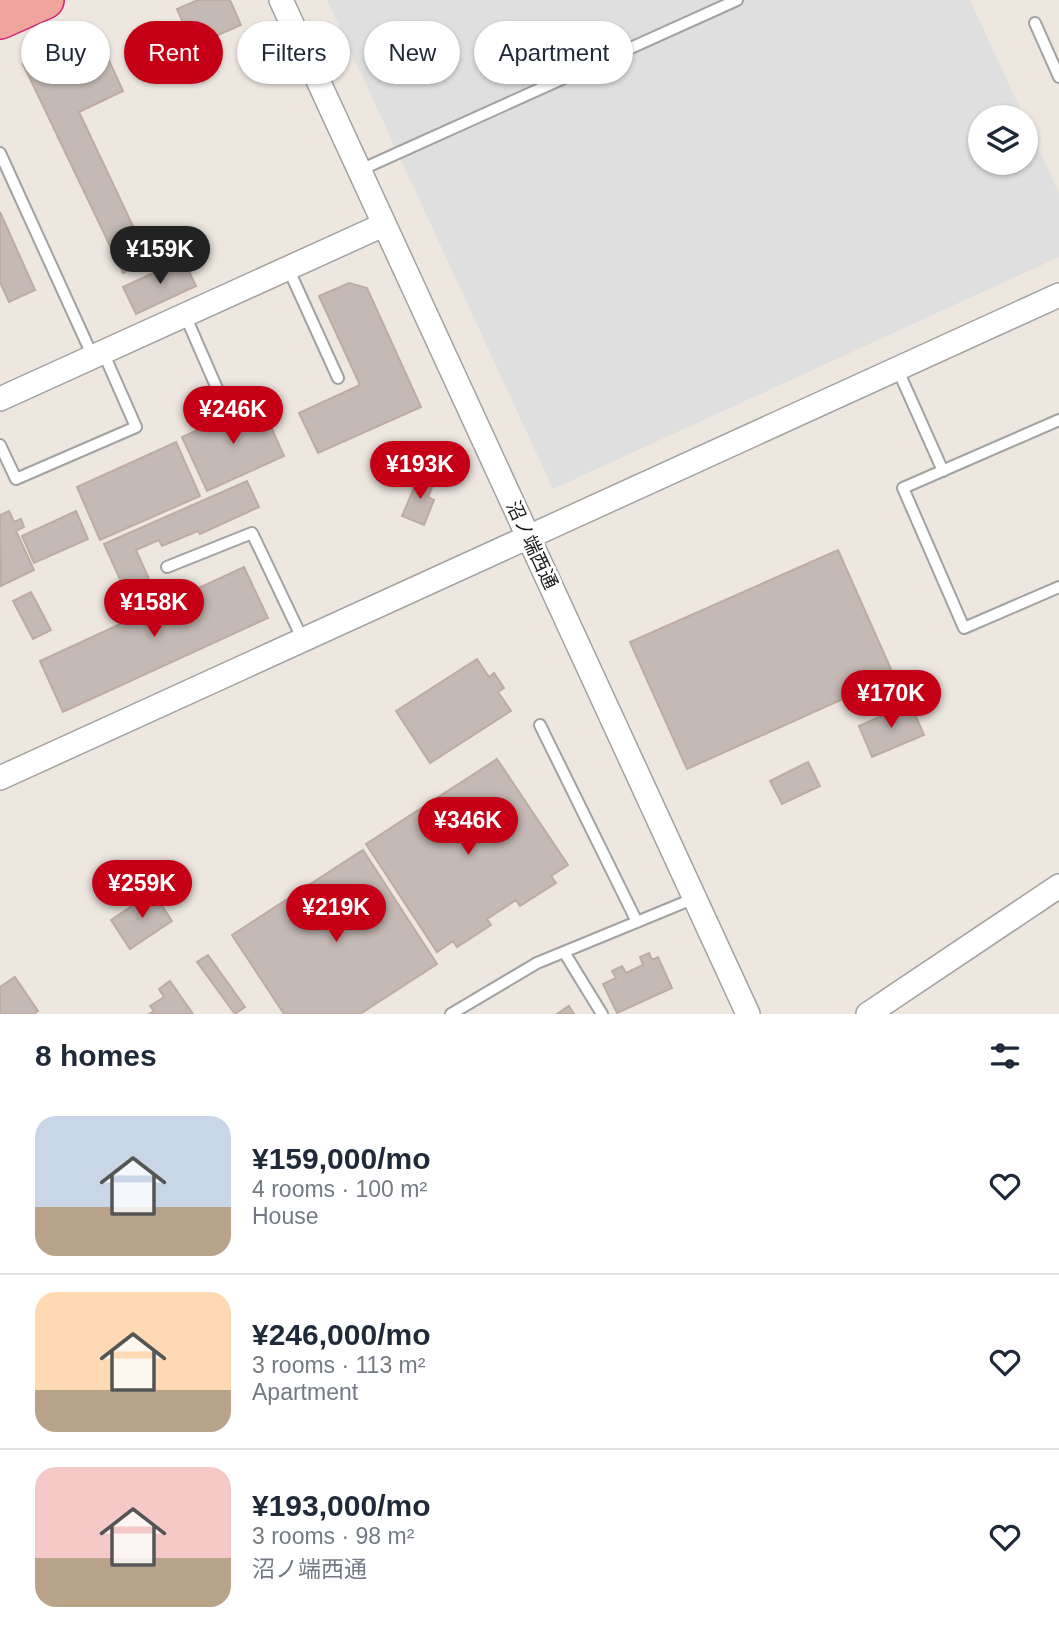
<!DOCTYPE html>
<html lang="en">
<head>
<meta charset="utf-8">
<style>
  body { margin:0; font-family:Helvetica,"Noto Sans JP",sans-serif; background:#f2f2f3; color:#1f2937; height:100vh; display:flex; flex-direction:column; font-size:26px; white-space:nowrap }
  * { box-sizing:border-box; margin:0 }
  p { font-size:23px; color:#747a83 }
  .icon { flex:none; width:38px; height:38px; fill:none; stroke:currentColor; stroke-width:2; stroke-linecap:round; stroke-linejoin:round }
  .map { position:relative; height:1014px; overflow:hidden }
  .sheet { display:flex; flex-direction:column; background:#fff; flex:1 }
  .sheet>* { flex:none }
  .hud { position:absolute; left:21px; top:21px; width:700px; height:63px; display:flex; gap:14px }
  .controls { position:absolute; left:968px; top:105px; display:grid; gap:14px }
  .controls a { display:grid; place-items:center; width:70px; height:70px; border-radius:50%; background:#fff; box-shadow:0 2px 5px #0004; font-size:35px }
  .price { position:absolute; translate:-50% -60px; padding:0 16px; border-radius:24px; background:#c50016; color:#fff; font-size:23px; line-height:46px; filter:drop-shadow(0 2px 4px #0008) }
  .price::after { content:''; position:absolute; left:50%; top:42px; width:21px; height:16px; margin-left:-10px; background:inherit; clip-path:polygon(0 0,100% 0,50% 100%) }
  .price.current { background:#222; color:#fff }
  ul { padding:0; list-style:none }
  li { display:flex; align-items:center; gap:21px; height:175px; padding:0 35px }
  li+li { border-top:2px solid #e0e1e3 }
  li span { display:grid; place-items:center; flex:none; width:196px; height:140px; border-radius:21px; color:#555 }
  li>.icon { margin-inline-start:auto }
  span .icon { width:84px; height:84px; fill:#fffc; stroke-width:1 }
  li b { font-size:30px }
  h2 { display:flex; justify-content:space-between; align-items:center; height:84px; padding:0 35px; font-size:30px }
  .chip { padding:0 24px; border-radius:32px; background:#fff; box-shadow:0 2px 5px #0004; font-size:24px; line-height:63px }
  .chip.current { background:#c50016; color:#fff }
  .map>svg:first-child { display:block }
  .parking { fill:#dfdfdf }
  .building { fill:#c4b9b4; stroke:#beaca3; stroke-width:2 }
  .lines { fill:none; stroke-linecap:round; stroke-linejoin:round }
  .service-casing { stroke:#a2a2a2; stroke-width:14 }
  .minor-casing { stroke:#a2a2a2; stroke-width:26 }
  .trunk-casing { stroke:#d42374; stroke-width:40 }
  .service { stroke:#fff; stroke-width:10 }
  .minor { stroke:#fff; stroke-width:23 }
  .trunk { stroke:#f0a59c; stroke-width:37 }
  .labels { text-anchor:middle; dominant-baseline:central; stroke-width:6; stroke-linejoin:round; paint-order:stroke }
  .street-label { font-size:19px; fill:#1b1b1b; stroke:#fff }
</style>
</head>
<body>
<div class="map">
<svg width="1059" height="1014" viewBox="0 0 1059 1014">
  <rect width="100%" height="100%" fill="#ede7e0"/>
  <path class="parking" d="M327,0h643l54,117h-44v46h46v-42l33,72v64l-506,232z"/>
  <path class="building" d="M198,0h32l11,25 -48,21 -16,-37z
    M95,30l28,61 -44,21 70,148 -26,13 -100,-209z
    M0,212l35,78 -26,12 -9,-20z
    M183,259l13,27 -60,28 -13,-27z
    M349,283l18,5 54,119 -103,46 -19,-40 61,-28 -41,-89z
    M260,402l24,54 -77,35 -25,-54z
    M176,442l24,54 -100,44 -23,-53z
    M420,474l15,6 -7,17 6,3 -10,25 -22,-9z
    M247,481l12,26 -59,27 -2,-3 -36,15 -3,-6 -23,10 17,38 -24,11 -25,-55z
    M9,511l5,11 7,-3 3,8 -8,4 18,39 -33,16 -1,-71z
    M76,511l12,28 -54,24 -12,-27z
    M838,550l56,126 -207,93 -57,-127z
    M244,567l24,51 -205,94 -23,-51z
    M31,592l20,38 -18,9 -20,-38z
    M477,659l12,18 5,-4 10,15 -6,4 13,19 -81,52 -34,-52z
    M910,703l14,32 -52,22 -13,-31z
    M497,759l71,106 -17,11 5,7 -36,23 -4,-6 -29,19 4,6 -34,22 -4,-6 -16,11 -71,-108z
    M808,762l12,24 -38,18 -12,-23z
    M363,850l74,114 -77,50h-76l-52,-79z
    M153,892l19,29 -42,28 -19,-29z
    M649,953l3,7 6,-3 14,31 -55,25 -14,-29 13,-6 -4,-7 10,-5 4,7 17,-8 -3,-8z
    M208,955l37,52 -10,7 -38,-52z
    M15,977l23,34 -4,3h-34v-27z
    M170,981l23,33h-44l5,-3 -4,-5 14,-9 -5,-8z
    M569,1006l5,8h-17z"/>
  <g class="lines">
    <defs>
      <path id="service" d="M1035,23l24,54
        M0,153l93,204
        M358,171l379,-171
        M288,268l50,110
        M185,315l34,78
        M897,368l46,103
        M1059,420l-156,68 61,140 95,-41
        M0,445l16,34 120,-52 -33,-75
        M167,567l85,-34 50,105
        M540,725l97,197
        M564,952l38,62
        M451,1014l86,-51 158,-65"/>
      <path id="minor" d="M281,0l467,1014
        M0,399l383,-174
        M0,778l1059,-483
        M868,1014l191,-128"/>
      <path id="trunk" d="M0,20l45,-20"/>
    </defs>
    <use href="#service" class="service-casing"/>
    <use href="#minor" class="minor-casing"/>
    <use href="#trunk" class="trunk-casing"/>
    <use href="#service" class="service"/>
    <use href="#minor" class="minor"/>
    <use href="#trunk" class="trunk"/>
  </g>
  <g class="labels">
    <g class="street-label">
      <text transform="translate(532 545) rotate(65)">沼ノ端西通</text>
    </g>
  </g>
</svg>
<div class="controls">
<a><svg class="icon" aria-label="layers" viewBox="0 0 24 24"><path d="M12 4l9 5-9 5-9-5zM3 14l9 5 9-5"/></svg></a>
</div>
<b class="price current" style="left:160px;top:286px">¥159K</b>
<b class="price" style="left:233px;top:446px">¥246K</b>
<b class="price" style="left:420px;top:501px">¥193K</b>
<b class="price" style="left:154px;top:639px">¥158K</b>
<b class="price" style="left:891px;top:730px">¥170K</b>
<b class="price" style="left:468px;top:857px">¥346K</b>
<b class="price" style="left:142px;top:920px">¥259K</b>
<b class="price" style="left:336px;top:944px">¥219K</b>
<div class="hud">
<a class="chip">Buy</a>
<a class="chip current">Rent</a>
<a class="chip">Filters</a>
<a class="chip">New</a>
<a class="chip">Apartment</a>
</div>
</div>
<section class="sheet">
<h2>8 homes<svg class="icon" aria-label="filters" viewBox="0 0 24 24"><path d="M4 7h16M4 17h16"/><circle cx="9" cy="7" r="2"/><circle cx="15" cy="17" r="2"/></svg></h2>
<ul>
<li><span style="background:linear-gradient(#c9d6e8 65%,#b9a48a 0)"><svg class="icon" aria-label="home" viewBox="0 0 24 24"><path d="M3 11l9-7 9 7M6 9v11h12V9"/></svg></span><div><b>¥159,000/mo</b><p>4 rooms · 100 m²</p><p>House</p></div><svg class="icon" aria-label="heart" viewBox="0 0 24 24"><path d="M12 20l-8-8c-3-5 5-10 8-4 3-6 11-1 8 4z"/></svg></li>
<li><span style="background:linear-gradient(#ffd9b3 70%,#b9a48a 0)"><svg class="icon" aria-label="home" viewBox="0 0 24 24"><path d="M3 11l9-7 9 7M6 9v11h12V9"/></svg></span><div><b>¥246,000/mo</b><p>3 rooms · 113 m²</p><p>Apartment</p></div><svg class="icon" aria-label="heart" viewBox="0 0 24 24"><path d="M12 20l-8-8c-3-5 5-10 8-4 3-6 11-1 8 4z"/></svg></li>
<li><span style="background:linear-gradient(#f6c9c9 65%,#b9a48a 0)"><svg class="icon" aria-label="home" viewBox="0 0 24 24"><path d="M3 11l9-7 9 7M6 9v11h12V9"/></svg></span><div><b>¥193,000/mo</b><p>3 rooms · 98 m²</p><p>沼ノ端西通</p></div><svg class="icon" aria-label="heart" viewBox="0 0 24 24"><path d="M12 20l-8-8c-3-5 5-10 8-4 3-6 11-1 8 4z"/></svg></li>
</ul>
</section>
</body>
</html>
